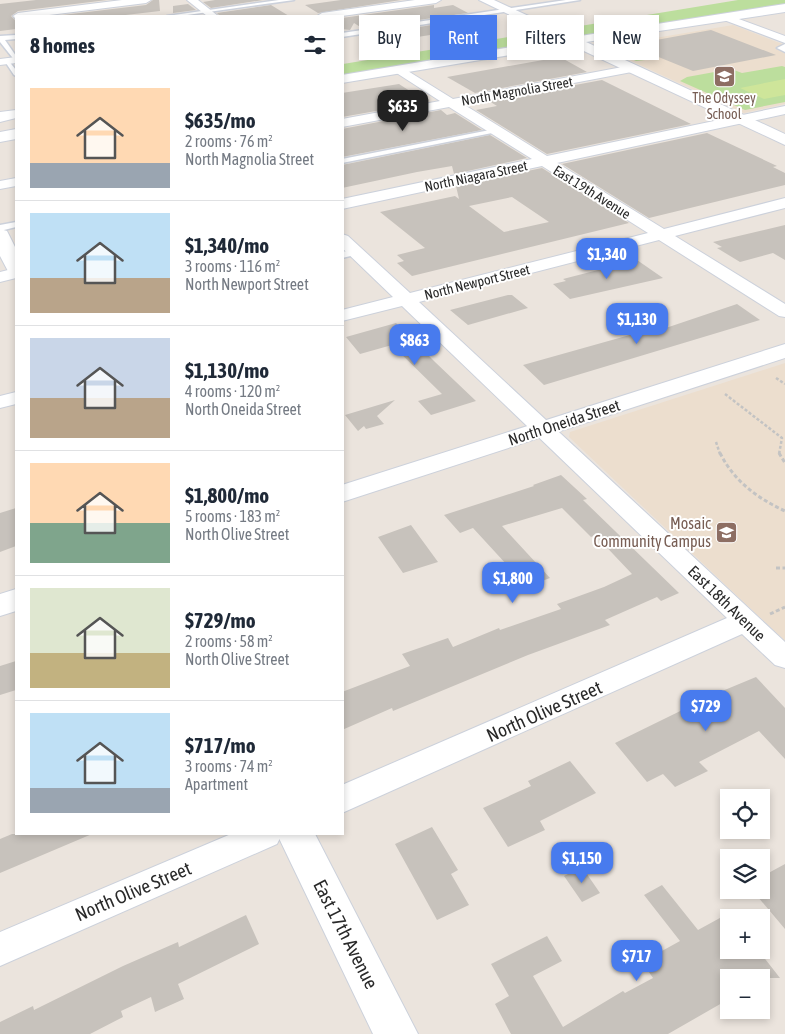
<!DOCTYPE html>
<html lang="en">
<head>
<meta charset="utf-8">
<style>
  body { margin:0; font-family:"Asap Condensed",sans-serif; background:#f2f2f3; color:#1f2937; height:100vh; display:flex; flex-direction:column; font-size:19px; white-space:nowrap }
  * { box-sizing:border-box; margin:0 }
  p { font-size:16px; color:#747a83 }
  .icon { flex:none; width:28px; height:28px; fill:none; stroke:currentColor; stroke-width:2; stroke-linecap:round; stroke-linejoin:round }
  .map { position:relative; flex:1; overflow:hidden }
  .details { position:absolute; left:15px; top:15px; width:329px; height:820px; display:flex; flex-direction:column; background:#fff; border-radius:0px; box-shadow:0 2px 8px #0003 }
  .details>* { flex:none }
  .hud { position:absolute; left:359px; top:15px; width:351px; height:45px; display:flex; gap:10px }
  .tools { position:absolute; left:720px; top:789px; display:grid; gap:10px }
  .tools a { display:grid; place-items:center; width:50px; height:50px; border-radius:0px; background:#fff; box-shadow:0 2px 8px #0003; font-size:25px }
  .price { position:absolute; translate:-50% -42px; padding:0 11px; border-radius:10px; background:#487bee; color:#fff; font-size:16px; line-height:32px; filter:drop-shadow(0 1px 2px #0008) }
  .price::after { content:''; position:absolute; left:50%; top:30px; width:15px; height:11px; margin-left:-8px; background:inherit; clip-path:polygon(0 0,100% 0,50% 100%) }
  .price.selected { background:#222; color:#fff }
  ul { padding:0; list-style:none }
  li { display:flex; align-items:center; gap:15px; height:125px; padding:0 15px }
  li+li { border-top:1px solid #e0e1e3 }
  li span { display:grid; place-items:center; flex:none; width:140px; height:100px; border-radius:0px; color:#555 }
  li>.icon { margin-inline-start:auto }
  span .icon { width:60px; height:60px; fill:#fffc; stroke-width:1 }
  li b { font-size:21px }
  h2 { display:flex; justify-content:space-between; align-items:center; height:60px; padding:0 15px; font-size:21px }
  .tag { padding:0 18px; border-radius:0px; background:#fff; box-shadow:0 2px 8px #0003; font-size:18px; line-height:45px }
  .tag.selected { background:#487bee; color:#fff }
  .map>svg:first-child { display:block }
  .education { fill:#ecdece }
  .green { fill:#bcde9d }
  .pitch { fill:#cee59a }
  .building { fill:#c7c2bc; fill-rule:evenodd }
  .lines { fill:none; stroke-linecap:round; stroke-linejoin:round }
  .lane-casing { stroke:#ccd1db; stroke-width:3 }
  .street-casing { stroke:#ccd1db; stroke-width:2 }
  .secondary-casing { stroke:#ccd1db; stroke-width:2 }
  .path-far1 { stroke:#c3c3c3; stroke-width:2.5; stroke-dasharray:3 2; stroke-linecap:butt }
  .path { stroke:#c3c3c3; stroke-width:3; stroke-dasharray:4 2.5; stroke-linecap:butt }
  .lane { fill:#fff; fill-rule:evenodd }
  .street { fill:#fff; fill-rule:evenodd }
  .secondary { fill:#fff; fill-rule:evenodd }
  .labels { text-anchor:middle; dominant-baseline:central; stroke-width:4; stroke-linejoin:round; paint-order:stroke }
  .far-street-label { font-size:14px; fill:#2a2a2a; stroke:#fff }
  .far-education-label { font-size:14px; fill:#785e54; stroke:#fff }
  .street-label { font-size:16px; fill:#2a2a2a; stroke:#fff }
  .education-label { font-size:16px; fill:#785e54; stroke:#fff; text-anchor:end }
  .near-street-label { font-size:19px; fill:#2a2a2a; stroke:#fff }
</style>
</head>
<body>
<div class="map">
<svg width="785" height="1034" viewBox="0 0 785 1034">
  <rect width="100%" height="100%" fill="#ebe4dd"/>
  <path class="education" d="M733,25l52,20v59l-41,9 -143,-66z
    M785,363v278l-216,-204 1,-5z"/>
  <path class="green" d="M738,0h47v6l-206,31 -17,-8z
    M540,32l17,9 -214,35v-12z
    M624,45l30,14 -18,2 -25,-12z
    M782,66l3,1v35l-40,8 -65,-29 7,-4 44,-8 11,4z"/>
  <path class="pitch" d="M785,79v16l-21,4 -24,-11z"/>
  <path class="building" d="M36,0h71l-89,11 -7,5 5,5v8l-16,2v-27z
    M153,0h6l1,11 -43,5h-63l92,-11z
    M215,0h48l-52,8 -8,-6z
    M341,0h60l-83,13 -13,-8z
    M188,4l8,6 -23,3v-7z
    M271,5l18,11h-69l-3,-3z
    M434,5v3l19,-3 15,8 -106,15 -8,-5 -4,7 -8,-1v-11z
    M478,18l15,7 -107,17 -13,-8z
    M711,30l65,25 -83,16 -64,-26z
    M560,57l27,15 -112,21 -28,-16z
    M602,80l89,44 -144,30 -71,-44 21,-4 -8,-5z
    M399,84l28,18 -85,15v-24z
    M441,110l6,5 8,-2 27,17 -140,27v-28z
    M707,133l70,33 -4,1 12,6v12l-136,33 -87,-54z
    M490,135l37,23 -73,16 -2,-8 -35,6 -75,16v-23z
    M542,168l87,55 -217,53 -15,-13 7,-2 -7,-6 28,-7 -45,-36 75,-16 4,3 -3,-13zM512,197l37,25 -45,10 -35,-26z
    M785,225v35l-12,-7 -33,9 -23,-14 5,-1 -9,-5z
    M637,260l26,18 -93,21 -17,-15 13,-3 -3,-2z
    M508,295h4l16,13 -60,17 -18,-15z
    M737,304l23,16 -216,65 -21,-20 121,-34 4,3z
    M396,323l39,39 41,39 -45,14 -13,-14 24,-7 -50,-49 -32,9 -14,-17z
    M395,400l-18,16 7,8 -18,5 -2,-3 -6,5 -13,-16z
    M561,475l26,24 -4,1 96,93 -18,8 -4,-4 -52,23 5,5 -82,30 -135,56 -1,-3 -50,22v-38l68,-26 -8,-12 46,-16 5,9 46,-19 1,2 61,-21 -4,-5 47,-17 28,-13 -37,-39 -4,2 -29,-29 -60,18 48,52 -19,7 -18,-22 -6,2 -34,-37 -13,5 -16,-18 90,-29 -1,-1z
    M16,508v38l-16,6v-39z
    M411,525l27,37 -35,11 -25,-36z
    M16,661v29l-16,5v-29z
    M756,677l29,31v51l-26,-28 -60,31 9,9 -33,16 -12,-13 -16,8 -32,-39 100,-49z
    M570,761l26,32 -56,28 5,9 -37,17 -25,-39 48,-22 -3,-5z
    M432,827l26,43 -7,4 18,31 -32,15 -42,-76z
    M12,834h80l-92,39v-34z
    M785,864v65l-33,-39h9v-13z
    M582,867l18,26 -18,9 -18,-26z
    M662,885l36,45 31,-17v37h29l22,28h-51v21l-61,35h-157l-16,-30 14,-8 -18,-32 56,-28 15,25 -29,15 30,51 60,-36 2,2 28,-15 -11,-16 38,-21 -36,-46z
    M246,915l13,29 -81,40 6,15 -29,13 -4,-15 -30,14 2,6 -33,17h-90v-12l33,-16 1,4 89,-44 55,-24 1,5z"/>
  <g class="lines">
    <defs>
      <path id="lane" d="M279,0h15l-114,16h-13z
        M566,0h14l-238,37v-4z
        M16,35v4l-11,1 11,16v6l-16,-20v-6z
        M785,44v8l-8,-4z
        M4,60h4l8,10v6l-2,-1z
        M495,129l4,2 -2,1 -155,31v-4z
        M16,222v5l-16,4v-6z
        M356,249l3,1v4l-17,4v-6z"/>
      <path id="street" d="M122,0h29l-5,3 -105,13h-25v3l-3,-3 5,-3z
        M187,0h11l20,16h-11z
        M415,0h26l-5,3 -94,13h-25l5,-3z
        M728,15l57,21v7l-61,-23v-4z
        M16,57v6l-16,2v-6z
        M633,65l6,4 -2,2 -174,33 84,52 238,-50v8l-228,49 107,66 121,-31v10l-110,28 110,68v13l-6,-1 -120,-76 -240,62 366,340v26l-10,-3 -33,-31 -400,179v-28l385,-167 -325,-312 -60,15v-11l51,-13 -51,-49v-14l6,2 62,57 238,-60 -106,-67 -200,43v-10l190,-40 -83,-52 -107,20v-8l98,-18 -45,-29v-4h8l50,31z
        M16,178v8l-16,3v-8z
        M16,268v10l-16,4v-10z
        M16,392v12l-16,4v-12z
        M231,834h51l-5,10 -277,122v-34z"/>
      <path id="secondary" d="M479,0h15l80,37 211,-33v8l-199,30 199,92v11l-214,-100 -229,38v-8l217,-36z
        M16,110v8l-16,4v-10z
        M16,129v10l-16,3v-10z
        M0,229l7,2 9,18v26l-7,-2 -9,-17z
        M785,344v14l-443,144v-17z
        M16,589v22l-16,5v-22z
        M277,834h38l103,200h-45z"/>
    </defs>
    <use href="#lane" class="lane-casing"/>
    <use href="#street" class="street-casing"/>
    <use href="#secondary" class="secondary-casing"/>
    <path class="path-far1" d="M776,378l9,6
      M725,394l57,44 -3,16
      M716,442l4,12"/>
    <path class="path" d="M720,453c14,28 37,45 65,58
      M779,453l6,10
      M776,568h9
      M770,614l15,-7"/>
    <use href="#lane" class="lane"/>
    <use href="#street" class="street"/>
    <use href="#secondary" class="secondary"/>
  </g>
  <defs>
    <symbol id="school-square" viewBox="-11 -11 22 22"><rect x="-9" y="-9" width="18" height="18" rx="4" fill="#8d6e63" stroke="#fff"/><path d="M0-5L7-2L0 1L-7-2ZM-4 1L0 2.5L4 1V4Q0 6-4 4Z" fill="#fff"/></symbol>
  </defs>
  <g fill-rule="evenodd">
    <use href="#school-square" x="712" y="64" width="25" height="25"/>
    <use href="#school-square" x="714" y="520" width="25" height="25"/>
  </g>
  <g class="labels">
    <g class="far-street-label">
      <text transform="translate(517 91) rotate(-10)">North Magnolia Street</text>
      <text transform="translate(476 176) rotate(-12)">North Niagara Street</text>
      <text transform="translate(592 192) rotate(32)">East 19th Avenue</text>
      <text transform="translate(477 282) rotate(-14)">North Newport Street</text>
    </g>
    <g class="far-education-label">
      <text x="724" y="98">The Odyssey<tspan x="724" dy="16">School</tspan></text>
    </g>
    <g class="street-label">
      <text transform="translate(564 422) rotate(-18)">North Oneida Street</text>
      <text transform="translate(727 603) rotate(44)">East 18th Avenue</text>
    </g>
    <g class="education-label">
      <text x="711" y="523">Mosaic<tspan x="711" dy="18">Community Campus</tspan></text>
    </g>
    <g class="near-street-label">
      <text transform="translate(544 711) rotate(-24)">North Olive Street</text>
      <text transform="translate(133 891) rotate(-23)">North Olive Street</text>
      <text transform="translate(346 934) rotate(63)">East 17th Avenue</text>
    </g>
  </g>
</svg>
<div class="tools">
<a><svg class="icon" aria-label="locate" viewBox="0 0 24 24"><circle cx="12" cy="12" r="6"/><path d="M12 2v4M12 18v4M2 12h4M18 12h4"/></svg></a>
<a><svg class="icon" aria-label="layers" viewBox="0 0 24 24"><path d="M12 4l9 5-9 5-9-5zM3 14l9 5 9-5"/></svg></a>
<a>+</a>
<a>−</a>
</div>
<b class="price selected" style="left:403px;top:132px">$635</b>
<b class="price" style="left:607px;top:280px">$1,340</b>
<b class="price" style="left:637px;top:345px">$1,130</b>
<b class="price" style="left:415px;top:366px">$863</b>
<b class="price" style="left:513px;top:604px">$1,800</b>
<b class="price" style="left:706px;top:732px">$729</b>
<b class="price" style="left:582px;top:884px">$1,150</b>
<b class="price" style="left:637px;top:982px">$717</b>
<div class="hud">
<a class="tag">Buy</a>
<a class="tag selected">Rent</a>
<a class="tag">Filters</a>
<a class="tag">New</a>
</div>
<section class="details">
<h2>8 homes<svg class="icon" aria-label="filters" viewBox="0 0 24 24"><path d="M4 7h16M4 17h16"/><circle cx="9" cy="7" r="2"/><circle cx="15" cy="17" r="2"/></svg></h2>
<ul>
<li><span style="background:linear-gradient(#ffd9b3 75%,#9aa5b1 0)"><svg class="icon" aria-label="home" viewBox="0 0 24 24"><path d="M3 11l9-7 9 7M6 9v11h12V9"/></svg></span><div><b>$635/mo</b><p>2 rooms · 76 m²</p><p>North Magnolia Street</p></div></li>
<li><span style="background:linear-gradient(#bfe0f5 65%,#b9a48a 0)"><svg class="icon" aria-label="home" viewBox="0 0 24 24"><path d="M3 11l9-7 9 7M6 9v11h12V9"/></svg></span><div><b>$1,340/mo</b><p>3 rooms · 116 m²</p><p>North Newport Street</p></div></li>
<li><span style="background:linear-gradient(#c9d6e8 60%,#b9a48a 0)"><svg class="icon" aria-label="home" viewBox="0 0 24 24"><path d="M3 11l9-7 9 7M6 9v11h12V9"/></svg></span><div><b>$1,130/mo</b><p>4 rooms · 120 m²</p><p>North Oneida Street</p></div></li>
<li><span style="background:linear-gradient(#ffd9b3 60%,#7fa58c 0)"><svg class="icon" aria-label="home" viewBox="0 0 24 24"><path d="M3 11l9-7 9 7M6 9v11h12V9"/></svg></span><div><b>$1,800/mo</b><p>5 rooms · 183 m²</p><p>North Olive Street</p></div></li>
<li><span style="background:linear-gradient(#dfe7d0 65%,#c2b280 0)"><svg class="icon" aria-label="home" viewBox="0 0 24 24"><path d="M3 11l9-7 9 7M6 9v11h12V9"/></svg></span><div><b>$729/mo</b><p>2 rooms · 58 m²</p><p>North Olive Street</p></div></li>
<li><span style="background:linear-gradient(#bfe0f5 75%,#9aa5b1 0)"><svg class="icon" aria-label="home" viewBox="0 0 24 24"><path d="M3 11l9-7 9 7M6 9v11h12V9"/></svg></span><div><b>$717/mo</b><p>3 rooms · 74 m²</p><p>Apartment</p></div></li>
</ul>
</section>
</div>
</body>
</html>
